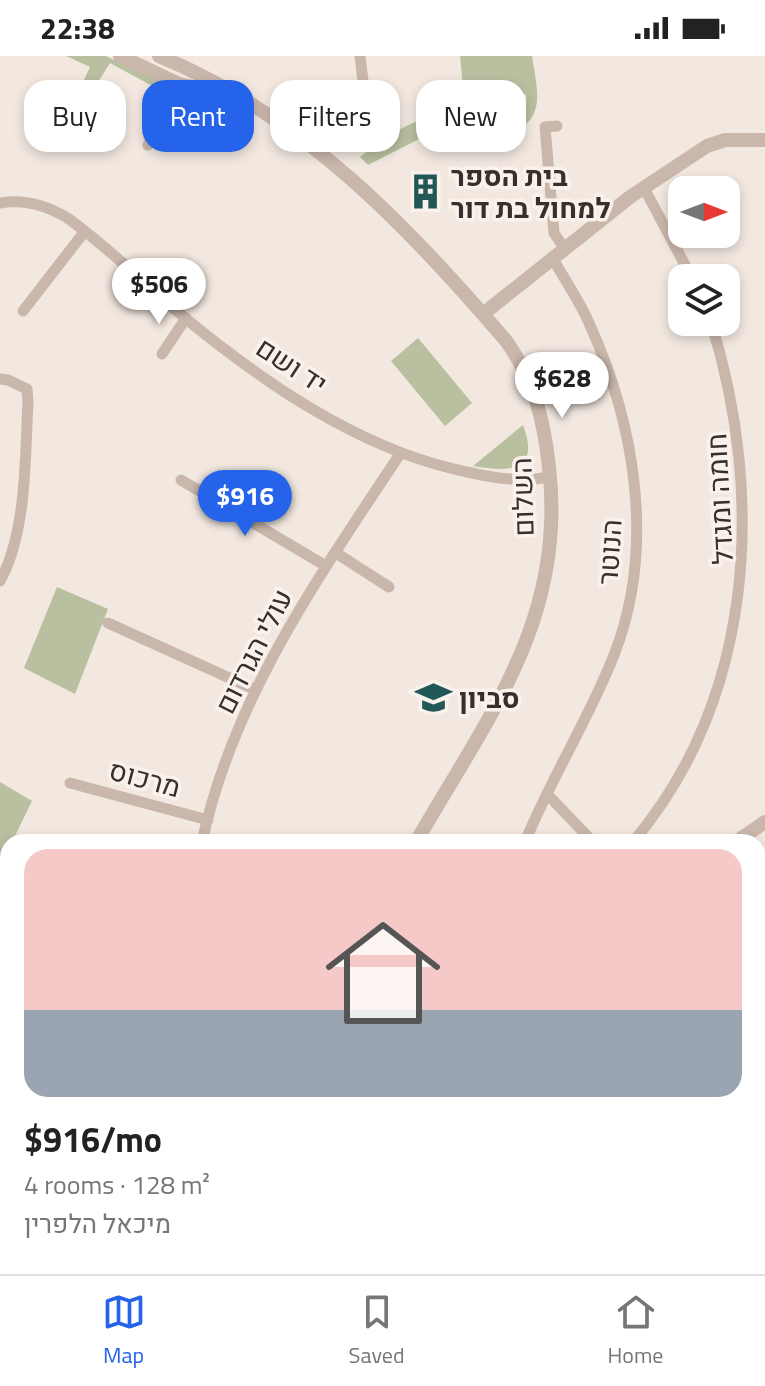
<!DOCTYPE html>
<html lang="en">
<head>
<meta charset="utf-8">
<style>
  body { margin:0; font-family:"Titillium Web",Heebo,sans-serif; background:#f6f6f6; color:#222; height:100vh; display:flex; flex-direction:column; font-size:30px; white-space:nowrap }
  * { box-sizing:border-box; margin:0 }
  p { font-size:26px; color:#767676 }
  .icon { flex:none; width:44px; height:44px; fill:none; stroke:currentColor; stroke-width:2; stroke-linecap:round; stroke-linejoin:round }
  .map { position:relative; flex:1; overflow:hidden }
  .details { position:absolute; left:0px; top:778px; width:766px; height:440px; display:flex; flex-direction:column; background:#fff; border-radius:24px 24px 0 0; box-shadow:0 4px 12px #0003 }
  .details>* { flex:none }
  .guide { position:absolute; left:24px; top:24px; width:718px; height:72px; display:flex; gap:16px }
  .needle { width:52px; rotate:90deg }
  .tools { position:absolute; left:668px; top:120px; display:grid; gap:16px }
  .tools a { display:grid; place-items:center; width:72px; height:72px; border-radius:16px; background:#fff; box-shadow:0 4px 12px #0003; font-size:40px }
  .price { position:absolute; translate:-50% -68px; padding:0 18px; border-radius:28px; background:#fff; color:#222; font-size:26px; line-height:52px; filter:drop-shadow(0 2px 4px #0008) }
  .price::after { content:''; position:absolute; left:50%; top:48px; width:24px; height:18px; margin-left:-12px; background:inherit; clip-path:polygon(0 0,100% 0,50% 100%) }
  .price.active { background:#2563eb; color:#fff }
  ul { padding:0; list-style:none }
  li { display:grid; align-content:center; gap:16px; height:424px; padding:0 24px }
  li+li { border-top:2px solid #e0e0e0 }
  li span { display:grid; place-items:center; height:248px; border-radius:24px; color:#555 }
  li>.icon { margin-inline-start:auto }
  span .icon { width:144px; height:144px; fill:#fffc; stroke-width:1 }
  li b { font-size:34px }
  .tag { padding:0 28px; border-radius:24px; background:#fff; box-shadow:0 4px 12px #0003; font-size:28px; line-height:72px }
  .tag.active { background:#2563eb; color:#fff }
  .status { display:flex; justify-content:space-between; align-items:center; height:56px; padding:0 40px; background:#fff; direction:ltr }
  .status svg { height:22px; fill:currentColor }
  .tabs { display:flex; justify-content:space-around; align-items:center; height:112px; border-top:2px solid #e0e0e0; background:#fff; font-size:22px; color:#767676 }
  .tabs a { display:grid; justify-items:center; gap:4px }
  .tabs .active { color:#2563eb }
  .map>svg:first-child { display:block }
  .green { fill:#b8c0a0; fill-rule:evenodd }
  .lines { fill:none; stroke-linecap:round; stroke-linejoin:round }
  .minor { stroke:#cab7ac; stroke-width:11 }
  .tertiary { stroke:#cab7ac; stroke-width:14 }
  .labels { text-anchor:middle; dominant-baseline:central; stroke-width:7; stroke-linejoin:round; paint-order:stroke }
  .poi-label { font-size:28px; font-weight:bold; fill:#382e2b; stroke:#f9f2ec; text-anchor:start }
  .street-label { font-size:28px; fill:#382e2b; stroke:#f9f2ec }
</style>
</head>
<body>
<div class="status"><b>22:38</b><svg viewBox="0 0 49 12"><path d="M0 12V9h3v3zM5 12V6h3v6zM10 12V3h3v9zM15 12V0h3v12zM26 1h20v11H26zM47 4h2v5h-2z"/></svg></div>
<div class="map">
<svg width="765" height="1218" viewBox="0 0 765 1218">
  <rect width="100%" height="100%" fill="#f2e8e0"/>
  <path class="green" d="M66,0h40l59,28 2,10 -57,-31 -22,35 -10,-5 12,-26z
    M460,0h72c2,14 6,30 5,45 -3,33 -41,41 -63,22l2,22 -7,1zM526,38c4,24 -20,37 -41,25l-10,-17z
    M454,54l3,23 -38,6 -51,26 -8,-8c34,-27 52,-37 94,-47z
    M418,282l54,65 -27,23 -54,-65z
    M523,369c18,48 -14,47 -50,41z
    M57,531l51,22 -33,85 -51,-26z
    M0,726l32,19 -20,41h-4v9l-6,12 5,91h-7z"/>
  <g class="lines">
    <path class="minor" d="M360,0l4,33
      M557,70l-12,1 9,106 11,16
      M148,89l31,-61
      M644,132l48,90
      M0,147c24,-4 48,3 69,16 41,30 77,66 116,99 78,64 171,128 269,151 36,8 60,14 97,8
      M23,255l62,-80
      M162,298l24,-36
      M0,323l8,1 19,9 1,13c-3,54 -1,131 -28,179
      M181,424l145,86
      M336,497l53,34
      M108,567l148,67
      M70,727l138,37
      M547,738l46,48
      M202,786c31,-145 118,-267 198,-388
      M525,786c26,-64 64,-123 89,-187 42,-107 21,-231 -25,-332 -10,-23 -24,-43 -36,-64
      M633,786c122,-145 132,-346 78,-520
      M758,864l7,-5
      M0,909h8
      M758,1050l7,-12
      M111,1210l162,8
      M749,1210l2,8
      M37,1218l44,-8
      M274,1218l77,-8"/>
    <path class="tertiary" d="M120,0l59,28 50,11
      M159,0c143,59 250,171 348,286 27,39 37,78 42,125 18,152 -62,251 -133,375
      M483,258l147,-117 77,-51 18,-6h40
      M736,786l29,-20
      M461,1210l13,8"/>
  </g>
  <defs>
    <symbol id="building-bare" viewBox="-9 -9 18 18"><path d="M-4-6H4V6H1V3H-1V6H-4ZM-2.5-4.3h1.7v1.8h-1.7ZM.8-4.3h1.7v1.8H.8ZM-2.5-1h1.7V.8h-1.7ZM.8-1h1.7V.8H.8Z" fill="#225757" stroke="#f9f2ec" stroke-width="2.5" paint-order="stroke"/></symbol>
    <symbol id="school-bare" viewBox="-9 -9 18 18"><path d="M0-5L7-2L0 1L-7-2ZM-4 1L0 2.5L4 1V4Q0 6-4 4Z" fill="#225757" stroke="#f9f2ec" stroke-width="2.5" paint-order="stroke"/></symbol>
  </defs>
  <g fill-rule="evenodd">
    <use href="#building-bare" x="400" y="110" width="51" height="51"/>
    <use href="#school-bare" x="408" y="616" width="51" height="51"/>
  </g>
  <g class="labels">
    <g class="poi-label">
      <text x="451" y="119">בית הספר<tspan x="451" dy="32">למחול בת דור</tspan></text>
      <text x="459" y="641">סביון</text>
    </g>
    <g class="street-label">
      <text transform="translate(292 309) rotate(33)">יד ושם</text>
      <text transform="translate(522 441) rotate(-92)">השלום</text>
      <text transform="translate(719 443) rotate(-93)">חומה ומגדל</text>
      <text transform="translate(609 496) rotate(-86)">הנוטר</text>
      <text transform="translate(253 595) rotate(-63)">עולי הגרדום</text>
      <text transform="translate(145 722) rotate(15)">מרכוס</text>
    </g>
  </g>
</svg>
<div class="tools">
<a><svg class="needle" viewBox="-14 -14 28 28"><path d="M0-13l5 13h-10z" fill="#e53935"/><path d="M0 13l5-13h-10z" fill="#767676"/></svg></a>
<a><svg class="icon" aria-label="layers" viewBox="0 0 24 24"><path d="M12 4l9 5-9 5-9-5zM3 14l9 5 9-5"/></svg></a>
</div>
<b class="price" style="left:159px;top:270px">$506</b>
<b class="price" style="left:562px;top:364px">$628</b>
<b class="price active" style="left:245px;top:482px">$916</b>
<div class="guide">
<a class="tag">Buy</a>
<a class="tag active">Rent</a>
<a class="tag">Filters</a>
<a class="tag">New</a>
</div>
<section class="details">
<ul>
<li><span style="background:linear-gradient(#f6c9c9 65%,#9aa5b1 0)"><svg class="icon" aria-label="home" viewBox="0 0 24 24"><path d="M3 11l9-7 9 7M6 9v11h12V9"/></svg></span><div><b>$916/mo</b><p>4 rooms · 128 m²</p><p>מיכאל הלפרין</p></div></li>
</ul>
</section>
</div>
<nav class="tabs">
<a class="active"><svg class="icon" aria-label="map" viewBox="0 0 24 24"><path d="M3 6l6-2 6 2 6-2v14l-6 2-6-2-6 2zM9 4v14M15 6v14"/></svg>Map</a>
<a><svg class="icon" aria-label="saved" viewBox="0 0 24 24"><path d="M7 4h10v16l-5-4-5 4z"/></svg>Saved</a>
<a><svg class="icon" aria-label="home" viewBox="0 0 24 24"><path d="M3 11l9-7 9 7M6 9v11h12V9"/></svg>Home</a>
</nav>
</body>
</html>
